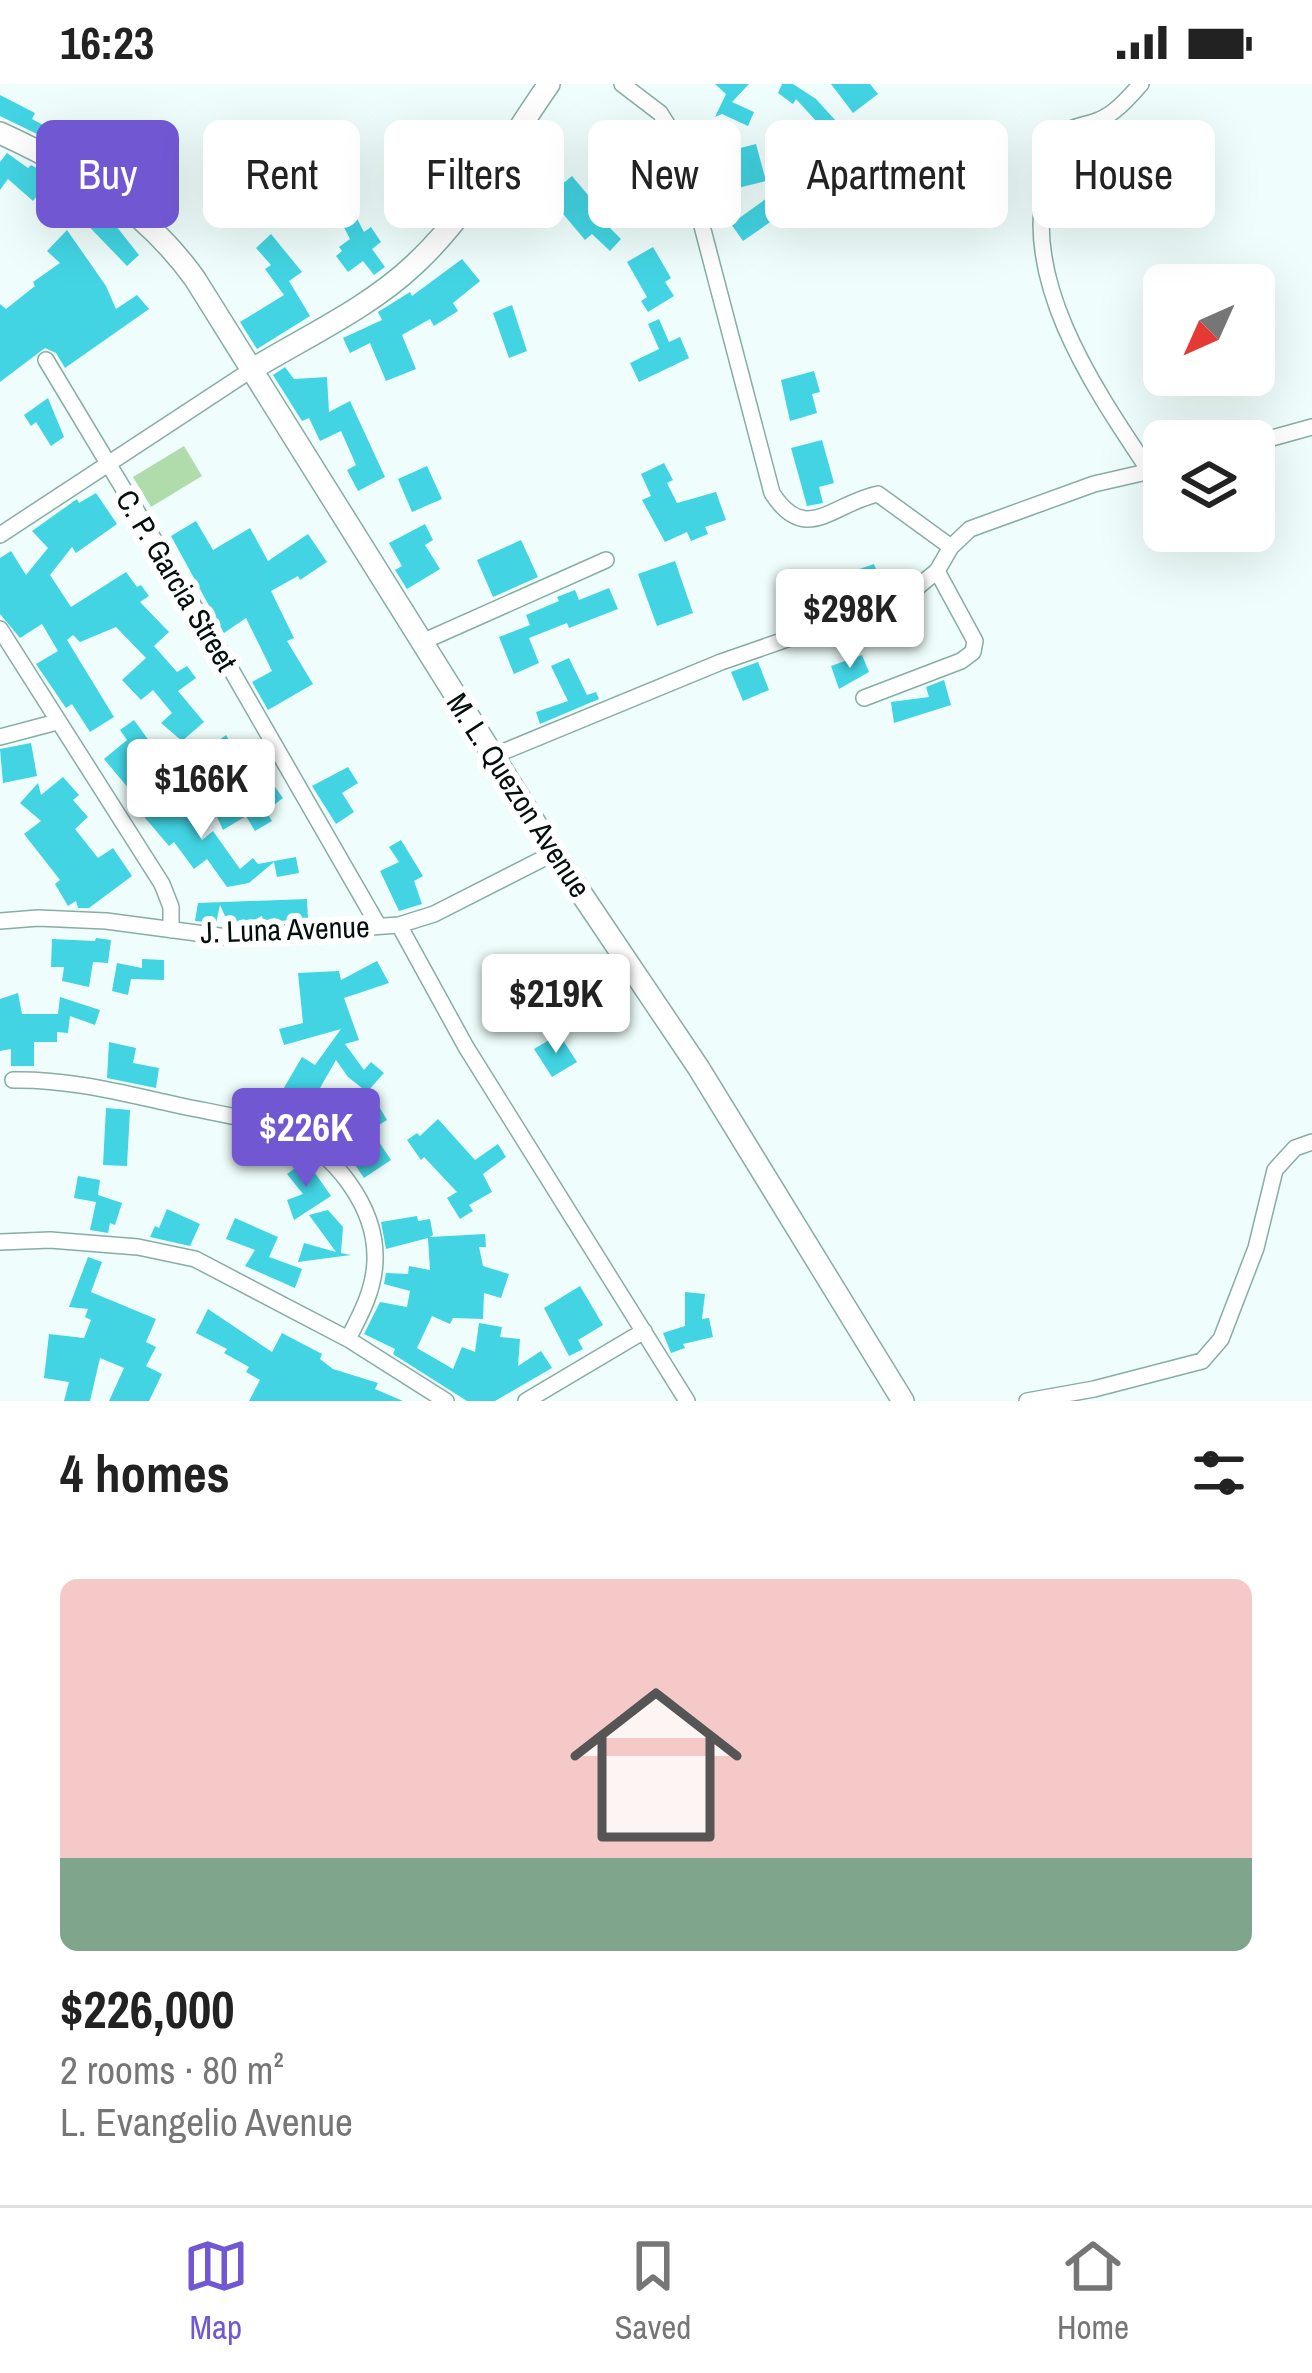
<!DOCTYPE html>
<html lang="en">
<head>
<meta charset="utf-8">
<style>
  body { margin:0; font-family:"Archivo Narrow",sans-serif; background:#f2f2f2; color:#222; height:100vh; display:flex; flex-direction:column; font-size:45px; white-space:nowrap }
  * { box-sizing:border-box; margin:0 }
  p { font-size:39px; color:#767676 }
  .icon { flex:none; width:66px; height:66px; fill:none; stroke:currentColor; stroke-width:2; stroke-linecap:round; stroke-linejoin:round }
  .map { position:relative; height:1317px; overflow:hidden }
  .details { display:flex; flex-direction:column; background:#fff; flex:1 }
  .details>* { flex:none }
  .top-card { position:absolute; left:36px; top:36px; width:1242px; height:108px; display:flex; gap:24px }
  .needle { width:78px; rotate:225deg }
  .buttons { position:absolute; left:1143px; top:180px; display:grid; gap:24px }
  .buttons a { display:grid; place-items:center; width:132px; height:132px; border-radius:18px; background:#fff; box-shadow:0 12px 48px #0002; font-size:60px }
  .price { position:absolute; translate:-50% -102px; padding:0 27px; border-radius:12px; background:#fff; color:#222; font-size:39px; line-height:78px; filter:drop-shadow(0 3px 6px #0008) }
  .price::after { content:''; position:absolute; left:50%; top:72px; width:36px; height:27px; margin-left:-18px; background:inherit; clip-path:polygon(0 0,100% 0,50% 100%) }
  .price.current { background:#7158d2; color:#fff }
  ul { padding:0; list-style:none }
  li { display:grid; align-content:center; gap:24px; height:636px; padding:0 60px }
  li+li { border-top:3px solid #e0e0e0 }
  li span { display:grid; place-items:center; height:372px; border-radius:18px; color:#555 }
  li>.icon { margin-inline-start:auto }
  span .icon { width:216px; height:216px; fill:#fffc; stroke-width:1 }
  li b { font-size:51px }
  h2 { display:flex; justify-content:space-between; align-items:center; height:144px; padding:0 60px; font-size:51px }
  .chip { padding:0 42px; border-radius:18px; background:#fff; box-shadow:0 12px 48px #0002; font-size:42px; line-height:108px }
  .chip.current { background:#7158d2; color:#fff }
  .status { display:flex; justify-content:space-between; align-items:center; height:84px; padding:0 60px; background:#fff; direction:ltr }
  .status svg { height:33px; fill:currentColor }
  .tab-bar { display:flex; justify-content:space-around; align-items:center; height:168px; border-top:3px solid #e0e0e0; background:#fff; font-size:33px; color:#767676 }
  .tab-bar a { display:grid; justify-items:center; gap:6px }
  .tab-bar .current { color:#7158d2 }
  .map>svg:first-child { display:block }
  .green { fill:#b0dcac }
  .building { fill:#42d4e3 }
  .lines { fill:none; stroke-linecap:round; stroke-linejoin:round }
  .street-casing { stroke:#88aca6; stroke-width:18 }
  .secondary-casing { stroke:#88aca6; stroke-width:24 }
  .street { stroke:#fff; stroke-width:15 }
  .secondary { stroke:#fff; stroke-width:21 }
  .labels { text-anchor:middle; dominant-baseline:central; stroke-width:12; stroke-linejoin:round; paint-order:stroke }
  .street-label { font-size:30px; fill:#030e0d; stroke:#fff }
</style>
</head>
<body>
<div class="status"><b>16:23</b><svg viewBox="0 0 49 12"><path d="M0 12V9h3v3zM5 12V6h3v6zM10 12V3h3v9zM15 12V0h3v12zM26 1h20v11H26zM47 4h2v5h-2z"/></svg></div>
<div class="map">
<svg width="1312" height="1317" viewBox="0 0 1312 1317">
  <rect width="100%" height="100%" fill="#effefc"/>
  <path class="green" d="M184,362l18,30 -51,31 -18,-30z"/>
  <path class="building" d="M715,0h34l-17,18 22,10 -6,14 -26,-12 -7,3 11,-23z
    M782,0h11l23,15 30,33 -5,4 13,11 -12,16 -13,-12 -17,18 -23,6 -12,-11 41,-41 -22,-24 -3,5 -15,-11z
    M831,0h39l8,10 -25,19z
    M0,11l35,18 -3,6 11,6 -6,9 -37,-18z
    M756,60l10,37 -48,12 -9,-37z
    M7,69l21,15 3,-3 22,12 -20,24 -25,-22 -8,11v-28z
    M572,92l37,44 -4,3 16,16 -11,12 -18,-17 -7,6 -37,-44z
    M318,95l14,20 -12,9 -8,-11 -35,19 -4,-7 16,-11 -3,-6 11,-6 3,5z
    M83,110l18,13 38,48 -12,11 -53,-55z
    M767,114l12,18 -36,25 -12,-17z
    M352,125l12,23 7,-5 10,15 -9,7 13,18 -11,8 -11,-14 -15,11 -12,-16 6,-5 -3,-4 11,-8 -12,-23z
    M67,146l39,56 10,23 21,-14 12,14 -84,59 -9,-15 -11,-5 -45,34v-78l6,5 29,-23 -2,-4 27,-19 -13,-12z
    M271,150l31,38 -13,9 21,35 -53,33 -17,-27 44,-27 -19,-26 6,-4 -15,-17z
    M653,163l18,31 -6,4 9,14 -26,16 -7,-11 6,-4 -20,-35z
    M462,175l18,22 -27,22 5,8 -24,15 -4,-7 -28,16 14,34 -30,12 -16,-38 -20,10 -7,-15 39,-18 -4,-8 32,-20 2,4z
    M512,221l15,46 -18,7 -16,-45z
    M659,235l10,23 11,-5 9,21 -50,24 -9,-19 29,-14 -11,-25z
    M285,283l9,12 33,-2 2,35 21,-11 35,76 -27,14 -11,-21 9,-5 -15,-34 -21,10 -11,-23 -7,3 -29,-46z
    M814,287l6,21 -8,2 5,19 -27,8 -9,-41z
    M48,314l16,39 -13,9 -15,-24 -5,4 -7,-11z
    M822,356l12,43 -15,4 4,16 -16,3 -16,-58z
    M664,379l9,17 -6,3 10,20 39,-11 10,28 -21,7 3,7 -17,7 -4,-9 -22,10 -23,-42 9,-4 -10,-22z
    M427,382l15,33 -30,13 -14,-33z
    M96,409l21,31 -41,29 -4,-6 -22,28 21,32 55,-35 11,15 4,-2 8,11 -9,6 29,30 -15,14 23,26 10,-6 9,12 -18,13 26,31 -22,19 -21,-18 11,-10 -19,-23 -12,10 -19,-20 24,-22 -30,-31 -36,15 -7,-7 -6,5 47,77 -24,15 -18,-28 -6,4 -30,-44 22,-13 -16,-27 -22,14 -20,-24v-56l11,-7 15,24 22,-27 -16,-17 45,-32 2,4z
    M196,437l17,29 37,-22 18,33 40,-27 19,28 -27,18 -2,-4 -27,15 23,47 -7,3 26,43 -45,26 -16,-28 20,-11 -26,-53 -22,15 -53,-97z
    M425,440l8,16 -8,5 15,24 -33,20 -12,-19 7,-4 -13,-23z
    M521,456l17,37 -45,20 -16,-37z
    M675,477l18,52 -36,13 -19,-52z
    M874,480l10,25 -65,25 -5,-12 -19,6 -5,-15z
    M609,504l9,21 -49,19 -2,-5 -38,15 10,25 -25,11 -15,-37 31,-12 -4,-10 33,-14 -2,-4 18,-7 4,10z
    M862,571l7,17 -30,17 -8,-23z
    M569,574l18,37 9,-3 3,7 -59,25 -4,-12 32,-11 -17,-35z
    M758,578l11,28 -26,11 -12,-29z
    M944,596l7,25 -57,18 -3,-21 38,-5 -3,-10z
    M134,636l21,29 -24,19 9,12 -11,9 -25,-30 23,-19 -7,-10z
    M226,651l37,60 12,-8 8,11 -17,13 6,10 -17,10 -9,-15 -23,14 -17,-37 16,-9 -23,-29z
    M31,659l6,33 -34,7 -3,-34z
    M348,683l10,16 -16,10 12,19 -18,12 -24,-38z
    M63,693l16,18 -6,5 15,17 -13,12 23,29 15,-10 19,28 -43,32h-11l-2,-7 -8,5 -13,-22 5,-4 -36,-46 17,-13 -21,-18 18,-20 3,12z
    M165,698l37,58 11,-9 27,38 13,-11 5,6 38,-7 3,16 -22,4 -3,-15 -25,21 -22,4 -20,-28 -13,10 -20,-27 -5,4 -35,-41z
    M401,756l22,36 -9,5 8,23 -23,7 -19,-40 19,-9 -10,-15z
    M307,815l1,20 -45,3 -1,-6 -16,8 -17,1 -9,-20 -4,18 -21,-2 3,-18z
    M96,854l15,2 -3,23 -15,-1 -4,25 -27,-6 2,-14h-13l1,-28 43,2z
    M142,875l22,1v20l-33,-1 -3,16 -16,-4 5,-28 25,5z
    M377,877l12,22 -45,15 15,42 -14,4 19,26 7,-8 13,11 -17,19 -19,-15 -12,-17 -24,42 -13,-7 -8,11 -13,-8 24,-41 13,8 26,-36 -57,16 -5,-16 24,-6 -5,-50 41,-2 2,9z
    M18,909l4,21h36l2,-17 40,13 -5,15 -25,-9 -2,17 -11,-1v10h-23v24h-23v-17l-11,2v-52z
    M559,950l18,28 -25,15 -18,-28z
    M109,958l27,6 -3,15 26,5 -3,20 -49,-10z
    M377,1019l10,17 -16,10 20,30 -27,18 -16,-23 13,-9 -15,-24z
    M106,1024l24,2 -3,56 -24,-1z
    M438,1035l37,41 23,-16 8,13 -23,17 9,18 -23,13 4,6 -13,8 -13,-21 10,-6 -33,-35 -3,3 -14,-20 10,-7 3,3z
    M306,1076l25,36 -37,24 -7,-20 16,-6 -16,-20z
    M78,1092l22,4 -2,15 24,8 -7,22 -5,-2 -2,10 -18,-3 6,-28 -22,-4z
    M167,1125l33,15 -10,22 -40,-9 5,-11 4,2z
    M328,1126l15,17 -2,26 10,2 -53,7 6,-19 32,9 -27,-37z
    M417,1132l1,5 12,-2 3,16 -3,2 55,-3 1,13h-7l4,19 26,8 -8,24 -17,-5 -1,26 -30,-1 -3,6 -18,-8 -15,32 36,21 9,-22 13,5 4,-29 23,4 -2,10 20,2 -2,27 23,-15 11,17 -57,33h-28l-74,-47 2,-5 -31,-15 16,-32 27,5 3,-16 -26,-7 2,-11 22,1 1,-8 21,4 -2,-32 -42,11 -5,-27z
    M235,1134l43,19 -9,20 33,12 -7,19 -50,-22 10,-16 -29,-11z
    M88,1173l14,5 -11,30 65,27 -10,23 10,5 -10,19 16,8 -13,27h-40l15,-33 -24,-10 -10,43h-26l5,-19 -25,-4 5,-44 35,4 7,-18 -6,-3 3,-8 -19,-2z
    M580,1202l23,39 -25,15 5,9 -14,7 -25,-48z
    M685,1208l20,2 -3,25 7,-1 4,19 -30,7 2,4 -14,5 -8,-20 22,-7z
    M208,1225l64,43 10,-19 40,21 -2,5 13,10 45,14 -3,6 28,12h-154l11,-21 -14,-8 3,-5 -25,-14 3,-4 -31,-16z"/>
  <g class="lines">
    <defs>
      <path id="street" d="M622,0l38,29 21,33 91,347c34,53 61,10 106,1l73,53
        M1141,0c-12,13 -25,29 -42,36 -11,5 -25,5 -34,13 -10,11 -13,29 -17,43 -31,102 48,215 102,296
        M46,276l164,273 168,292
        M1254,359l58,-16
        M0,451l251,-165
        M0,545l162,255 9,23v23
        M422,558l184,-82
        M864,614l97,-37 12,-9 2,-11 -38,-70
        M0,653l57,-15
        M493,672l228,-94 182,-63 34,-28 14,-24 19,-18 124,-45 70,-16
        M0,837l38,-3 68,3 121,16 172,-12 35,-11 120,-61
        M399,841l67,122 221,354
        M13,996c57,-1 109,13 164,25 36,8 74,13 108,26 49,20 92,76 90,130 -1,29 -14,53 -27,78
        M0,1158l50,-2 88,7 57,12 153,80 98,62
        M526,1317l118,-70
        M1027,1317l67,-12 108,-28 19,-22 35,-91 19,-78 20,-22 17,-6"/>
      <path id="secondary" d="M0,49c78,36 145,76 195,146l359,574 144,214 205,334
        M251,286c54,-33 118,-62 164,-106 54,-50 92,-120 134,-180"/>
    </defs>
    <use href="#street" class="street-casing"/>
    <use href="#secondary" class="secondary-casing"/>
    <use href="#street" class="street"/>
    <use href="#secondary" class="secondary"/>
  </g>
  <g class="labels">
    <g class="street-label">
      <text transform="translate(177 496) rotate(59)">C. P. Garcia Street</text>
      <text transform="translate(519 711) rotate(57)">M. L. Quezon Avenue</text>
      <text transform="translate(285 845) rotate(-2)">J. Luna Avenue</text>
    </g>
  </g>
</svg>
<div class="buttons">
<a><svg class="needle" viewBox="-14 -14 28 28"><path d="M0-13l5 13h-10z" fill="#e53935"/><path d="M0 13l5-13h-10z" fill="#767676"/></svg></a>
<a><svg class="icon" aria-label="layers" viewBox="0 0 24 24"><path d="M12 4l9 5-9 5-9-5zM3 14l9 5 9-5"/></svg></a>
</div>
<b class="price" style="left:850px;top:587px">$298K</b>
<b class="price" style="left:201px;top:757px">$166K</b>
<b class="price" style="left:556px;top:972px">$219K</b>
<b class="price current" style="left:306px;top:1106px">$226K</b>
<div class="top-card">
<a class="chip current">Buy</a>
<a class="chip">Rent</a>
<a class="chip">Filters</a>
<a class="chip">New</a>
<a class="chip">Apartment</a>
<a class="chip">House</a>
</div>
</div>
<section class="details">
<h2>4 homes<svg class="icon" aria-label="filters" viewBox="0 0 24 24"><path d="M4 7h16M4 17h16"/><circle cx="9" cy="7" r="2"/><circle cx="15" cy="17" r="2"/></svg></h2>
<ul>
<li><span style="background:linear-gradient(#f6c9c9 75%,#7fa58c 0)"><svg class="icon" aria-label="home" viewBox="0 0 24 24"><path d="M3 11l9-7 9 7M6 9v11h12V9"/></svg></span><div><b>$226,000</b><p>2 rooms · 80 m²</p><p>L. Evangelio Avenue</p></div></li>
</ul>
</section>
<nav class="tab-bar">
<a class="current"><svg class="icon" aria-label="map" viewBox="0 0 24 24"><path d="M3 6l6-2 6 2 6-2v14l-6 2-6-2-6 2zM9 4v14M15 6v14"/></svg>Map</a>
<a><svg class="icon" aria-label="saved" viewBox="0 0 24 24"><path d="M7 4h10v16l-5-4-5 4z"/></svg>Saved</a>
<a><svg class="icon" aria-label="home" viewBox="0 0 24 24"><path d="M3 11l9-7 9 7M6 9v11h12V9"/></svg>Home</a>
</nav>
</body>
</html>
